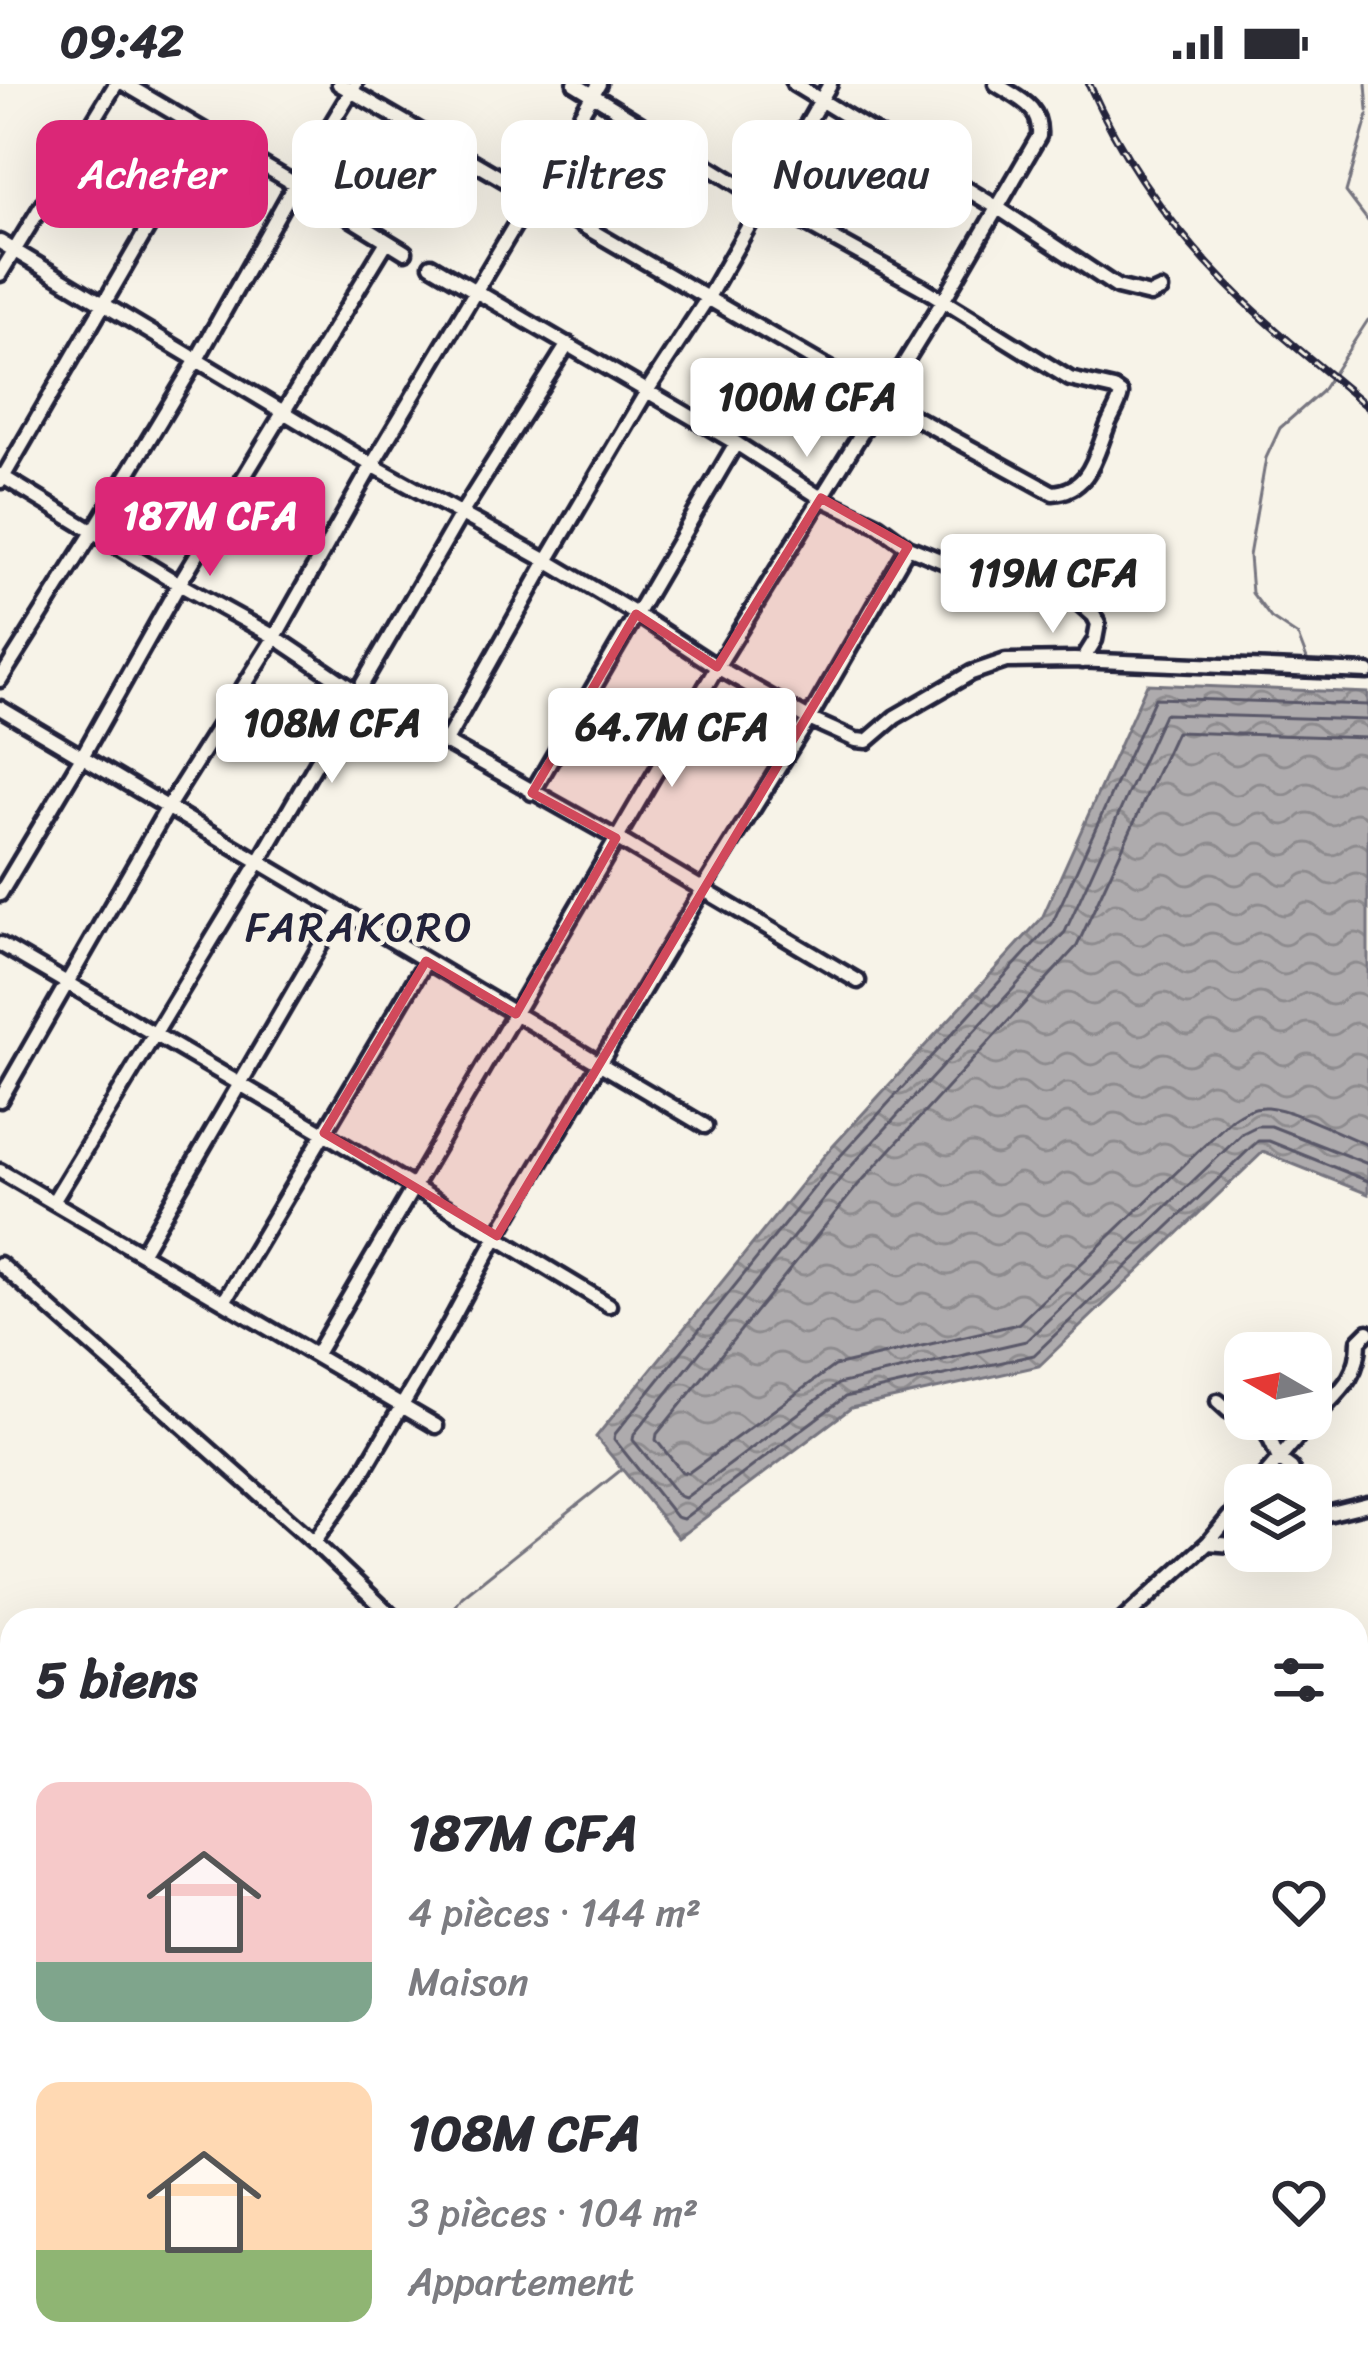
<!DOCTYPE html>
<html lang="fr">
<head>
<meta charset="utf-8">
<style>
  body { margin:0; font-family:Sriracha,sans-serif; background:#f7f7f7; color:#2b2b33; height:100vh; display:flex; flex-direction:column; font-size:45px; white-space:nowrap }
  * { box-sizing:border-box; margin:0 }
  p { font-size:39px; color:#7c7c81 }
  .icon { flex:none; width:66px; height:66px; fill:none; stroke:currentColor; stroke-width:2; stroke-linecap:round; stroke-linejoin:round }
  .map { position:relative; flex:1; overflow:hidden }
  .sheet { position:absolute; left:0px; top:1524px; width:1368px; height:768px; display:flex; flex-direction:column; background:#fff; border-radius:36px 36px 0 0; box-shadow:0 12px 48px #0002 }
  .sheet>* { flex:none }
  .guide { position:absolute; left:36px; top:36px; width:1296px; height:108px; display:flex; gap:24px }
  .needle { width:78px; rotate:279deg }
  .tools { position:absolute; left:1224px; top:1248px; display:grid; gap:24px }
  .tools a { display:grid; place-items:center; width:108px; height:108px; border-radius:24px; background:#fff; box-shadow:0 12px 48px #0002; font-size:60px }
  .price { position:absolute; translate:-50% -102px; padding:0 27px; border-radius:12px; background:#fff; color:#222; font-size:39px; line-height:78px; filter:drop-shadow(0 3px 6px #0008) }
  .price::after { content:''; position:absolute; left:50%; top:72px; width:36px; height:27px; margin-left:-18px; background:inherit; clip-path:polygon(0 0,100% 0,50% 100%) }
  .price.selected { background:#db2777; color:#fff }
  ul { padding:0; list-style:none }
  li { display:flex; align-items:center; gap:36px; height:300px; padding:0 36px }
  li span { display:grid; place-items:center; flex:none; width:336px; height:240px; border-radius:24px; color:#555 }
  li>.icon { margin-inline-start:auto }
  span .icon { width:144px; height:144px; fill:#fffc; stroke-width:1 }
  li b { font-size:51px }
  h2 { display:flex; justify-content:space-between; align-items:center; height:144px; padding:0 36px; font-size:51px }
  .chip { padding:0 42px; border-radius:24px; background:#fff; box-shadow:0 12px 48px #0002; font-size:42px; line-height:108px }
  .chip.selected { background:#db2777; color:#fff }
  .status { display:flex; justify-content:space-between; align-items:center; height:84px; padding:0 60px; background:#fff; direction:ltr }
  .status svg { height:33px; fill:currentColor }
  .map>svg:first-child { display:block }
  .built { fill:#e7e3db }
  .water { fill:url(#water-waves); stroke:#76747f; stroke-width:3 }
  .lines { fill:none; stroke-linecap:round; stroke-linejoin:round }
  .shore { stroke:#5a5969; stroke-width:3 }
  .stream { stroke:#76747f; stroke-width:3 }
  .street-casing { stroke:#22223b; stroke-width:21 }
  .highway-casing { stroke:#22223b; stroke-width:30 }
  .street { stroke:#f7f3e8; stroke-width:12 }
  .highway { stroke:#f7f3e8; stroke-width:21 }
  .rail-casing { stroke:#22223b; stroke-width:8 }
  .rail { stroke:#f7f3e8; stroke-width:3; stroke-dasharray:9; stroke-linecap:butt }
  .marked { fill:#d1495b; fill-opacity:0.2; stroke:#d1495b; stroke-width:9; stroke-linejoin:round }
  .labels { text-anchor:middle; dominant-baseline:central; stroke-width:9; stroke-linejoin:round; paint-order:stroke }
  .neighbourhood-label { font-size:42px; letter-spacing:3px; fill:#22223b; stroke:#f7f3e8 }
</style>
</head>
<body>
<div class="status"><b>09:42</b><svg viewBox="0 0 49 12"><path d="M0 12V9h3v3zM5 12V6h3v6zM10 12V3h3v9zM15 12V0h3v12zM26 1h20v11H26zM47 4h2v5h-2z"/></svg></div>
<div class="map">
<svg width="1368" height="2292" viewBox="0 0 1368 2292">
  <defs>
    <pattern id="water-waves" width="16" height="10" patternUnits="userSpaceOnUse" patternTransform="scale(3)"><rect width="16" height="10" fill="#aeabad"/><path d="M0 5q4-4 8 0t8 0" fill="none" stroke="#8d8b8e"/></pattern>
  </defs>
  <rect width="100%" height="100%" fill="#f7f3e8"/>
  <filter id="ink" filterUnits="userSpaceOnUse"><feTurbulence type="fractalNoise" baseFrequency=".00833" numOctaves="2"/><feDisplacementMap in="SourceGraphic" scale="24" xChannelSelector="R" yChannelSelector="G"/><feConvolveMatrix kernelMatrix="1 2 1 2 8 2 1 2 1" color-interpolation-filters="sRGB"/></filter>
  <g filter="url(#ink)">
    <path class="built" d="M828,2280h112l13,12h-136z"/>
    <path class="water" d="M1147,600l221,9v501l-105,-42 -224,214 -188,42 -173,130 -82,-101 228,-281 218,-238z"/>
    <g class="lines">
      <path class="shore" d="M1368,621l-213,-7 -103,226 -219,240 -218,270 -1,5 62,78 7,2 162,-122 189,-42 224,-214h11l99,40
        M1368,636l-204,-6 -99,218 -221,242 -210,260 -1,6 46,56 6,2 153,-114 188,-43 217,-208 14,-7h14l97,38
        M1368,654l-192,-6 -99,214 -219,239 -201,249 -1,6 26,32 6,1 146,-107 184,-42 213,-204c11,-8 22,-14 36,-13 26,2 75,28 101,38"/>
      <path class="stream" d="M1366,0l2,27
        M1368,31l-22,77 22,29
        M1310,583l-12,-31 -27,-18 -19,-25 -3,-37 17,-98 14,-30 41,-36 47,-72
        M446,1536l16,-23 159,-127
        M0,1910l12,-11"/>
      <defs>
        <path id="street" d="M125,0l170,100 110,68
          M339,0l544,316 170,93c36,-2 42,-36 53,-63 4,-13 13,-23 15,-36l-7,-5 -44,-10 -147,-91 -160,-88 -188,-116
          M794,0l204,124 119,79 33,8 11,-5
          M0,158l372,223 175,96 89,53 81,53 92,52 47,21 11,1 28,-24 76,-44 35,-12 68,-1 294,12
          M431,181l305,178 85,55 57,27 30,22 61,25 19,3 23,9 59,11 24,21 4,8 -3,16 -13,21
          M0,190l116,-190
          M0,391l179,109 96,53 83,56 258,145 242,143
          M1,397l203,-350
          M0,596l93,-148 103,-171 99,-177 60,-99
          M0,624l705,418
          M445,659l102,-182 100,-170 60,-92 123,-215
          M532,709l204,-350
          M0,810l83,-139 96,-171 207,-341
          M0,860l324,189 285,172
          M0,1016l169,-295 106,-168 97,-172 227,-381
          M0,1087l436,255
          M53,1118l206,-340 202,-348 107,-170
          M142,1168l199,-342
          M0,1180l314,278 82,78
          M225,1216l201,-339
          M316,1270l401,-687 226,-366 96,-165c2,-31 -20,-37 -43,-52
          M1218,1317l11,10 16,2
          M1255,1335l8,5 16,35 12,9 8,17
          M1257,1401c19,-22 37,-44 56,-66 23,-26 46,-39 46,-78l9,-9
          M1311,1434l57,-14
          M314,1458l46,-65 84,-143 53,-98 205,-345 107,-172 99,-172
          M1208,1459l25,2 12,-3
          M1123,1536l85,-77 37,-45
          M1356,1620l12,-14
          M1356,1888l12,11
          M0,2223l12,12
          M43,2280l3,12
          M61,2280l13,12
          M554,2280l2,12
          M1317,2280l14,12
          M1046,2286h93l43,6
          M215,2292l8,-12
          M455,2292v-12
          M794,2292l10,-12"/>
        <path id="highway" d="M0,1586l12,-1
          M1252,2280l13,12"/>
      </defs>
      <use href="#street" class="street-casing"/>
      <use href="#highway" class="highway-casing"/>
      <use href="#street" class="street"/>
      <use href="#highway" class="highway"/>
      <defs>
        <path id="rail" d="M1089,0c33,74 81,142 138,200 43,44 94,83 141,123"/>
      </defs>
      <use href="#rail" class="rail-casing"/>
      <use href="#rail" class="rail"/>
    </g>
  </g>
  <path class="marked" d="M821,414l87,49 -411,689 -173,-103 102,-172 90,53 100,-176 -84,-45 104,-179 81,53z"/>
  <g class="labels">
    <g class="neighbourhood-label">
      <text x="360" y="843">FARAKORO</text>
    </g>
  </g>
</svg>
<div class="tools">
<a><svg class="needle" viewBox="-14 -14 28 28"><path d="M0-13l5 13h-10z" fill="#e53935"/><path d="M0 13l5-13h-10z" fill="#7c7c81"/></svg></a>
<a><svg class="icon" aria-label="layers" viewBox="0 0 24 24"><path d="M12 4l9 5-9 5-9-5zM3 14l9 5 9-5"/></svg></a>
</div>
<b class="price" style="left:807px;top:376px">100M CFA</b>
<b class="price selected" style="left:210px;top:495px">187M CFA</b>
<b class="price" style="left:1053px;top:552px">119M CFA</b>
<b class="price" style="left:332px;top:702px">108M CFA</b>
<b class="price" style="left:672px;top:706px">64.7M CFA</b>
<div class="guide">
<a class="chip selected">Acheter</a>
<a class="chip">Louer</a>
<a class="chip">Filtres</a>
<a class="chip">Nouveau</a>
</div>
<section class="sheet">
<h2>5 biens<svg class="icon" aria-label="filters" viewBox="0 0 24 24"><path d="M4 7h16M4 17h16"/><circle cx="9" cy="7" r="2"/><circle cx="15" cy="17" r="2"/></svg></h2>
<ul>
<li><span style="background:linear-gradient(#f6c9c9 75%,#7fa58c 0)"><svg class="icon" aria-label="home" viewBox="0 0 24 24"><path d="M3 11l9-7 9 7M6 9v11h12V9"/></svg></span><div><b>187M CFA</b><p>4 pièces · 144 m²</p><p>Maison</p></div><svg class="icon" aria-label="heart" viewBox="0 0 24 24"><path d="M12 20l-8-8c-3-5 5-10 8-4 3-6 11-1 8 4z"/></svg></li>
<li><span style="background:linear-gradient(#ffd9b3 70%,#8fb573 0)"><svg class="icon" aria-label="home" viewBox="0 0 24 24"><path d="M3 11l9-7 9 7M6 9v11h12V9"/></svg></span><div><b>108M CFA</b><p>3 pièces · 104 m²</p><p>Appartement</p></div><svg class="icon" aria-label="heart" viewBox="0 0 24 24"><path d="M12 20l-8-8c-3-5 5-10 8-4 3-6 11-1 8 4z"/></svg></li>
</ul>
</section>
</div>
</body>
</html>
